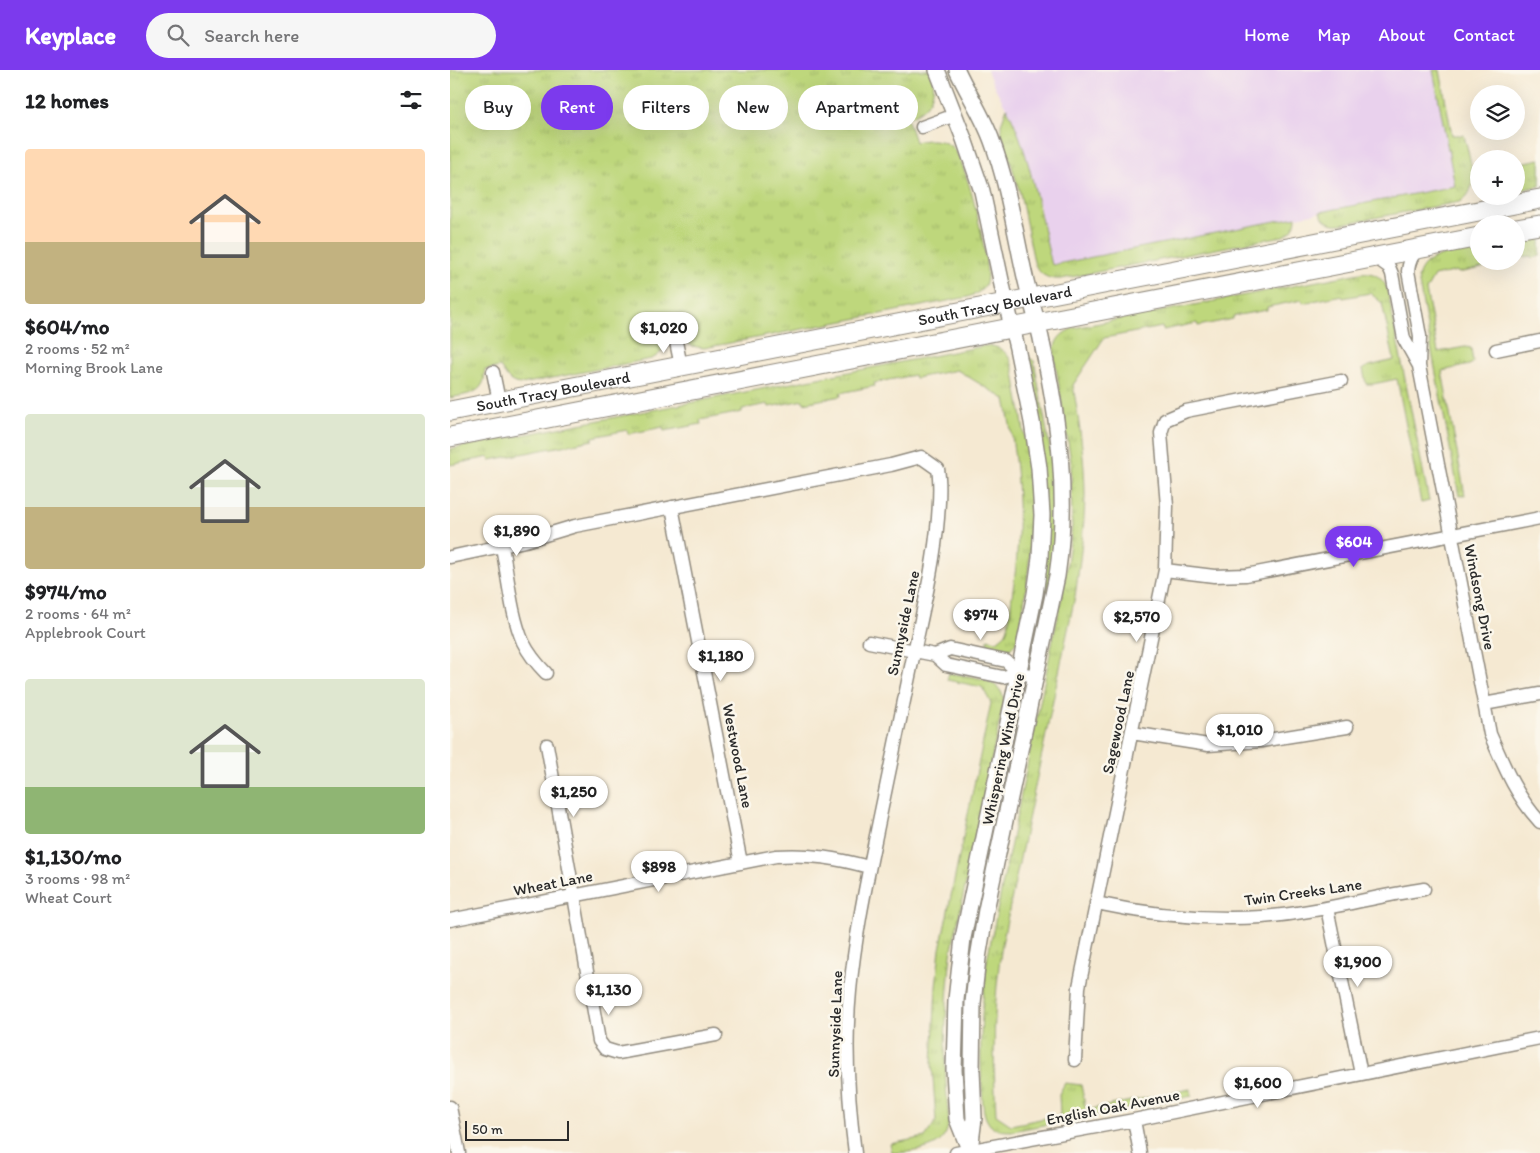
<!DOCTYPE html>
<html lang="en">
<head>
<meta charset="utf-8">
<style>
  body { margin:0; font-family:Itim,sans-serif; background:#f6f6f6; color:#202124; height:100vh; display:flex; flex-direction:column; font-size:19px; white-space:nowrap }
  * { box-sizing:border-box; margin:0 }
  p { font-size:16px; color:#757577 }
  .icon { flex:none; width:28px; height:28px; fill:none; stroke:currentColor; stroke-width:2; stroke-linecap:round; stroke-linejoin:round }
  .map { position:relative; flex:1; overflow:hidden }
  .sheet { display:flex; flex-direction:column; background:#fff; width:450px }
  .sheet>* { flex:none }
  .hud { position:absolute; left:15px; top:15px; width:475px; height:45px; display:flex; gap:10px }
  .controls { position:absolute; left:1020px; top:15px; display:grid; gap:10px }
  .controls a { display:grid; place-items:center; width:55px; height:55px; border-radius:50%; background:#fff; box-shadow:0 5px 20px #0002; font-size:25px }
  .scale { position:absolute; left:15px; bottom:12px; width:104px; box-sizing:border-box; padding-left:5px; border:2px solid #2b2b2b; border-top:0; font-size:14px; line-height:18px; white-space:nowrap; color:#2b2b2b; -webkit-text-stroke:4px #fbf7ec; paint-order:stroke }
  .price { position:absolute; translate:-50% -42px; padding:0 11px; border-radius:18px; background:#fff; color:#222; font-size:16px; line-height:32px; filter:drop-shadow(0 1px 2px #0008) }
  .price::after { content:''; position:absolute; left:50%; top:30px; width:15px; height:11px; margin-left:-8px; background:inherit; clip-path:polygon(0 0,100% 0,50% 100%) }
  .price.current { background:#7c3aed; color:#fff }
  ul { padding:0; list-style:none }
  li { display:grid; align-content:center; gap:10px; height:265px; padding:0 25px }
  li span { display:grid; place-items:center; height:155px; border-radius:5px; color:#555 }
  li>.icon { margin-inline-start:auto }
  span .icon { width:90px; height:90px; fill:#fffc; stroke-width:1 }
  li b { font-size:21px }
  h2 { display:flex; justify-content:space-between; align-items:center; height:60px; padding:0 25px; font-size:21px }
  .chip { padding:0 18px; border-radius:22px; background:#fff; box-shadow:0 5px 20px #0002; font-size:18px; line-height:45px }
  .chip.current { background:#7c3aed; color:#fff }
  header { display:flex; align-items:center; gap:30px; box-sizing:border-box; height:70px; padding:0 25px; background:#7c3aed; color:#fff }
  header strong { font-size:24px }
  nav { display:flex; gap:28px; margin-inline-start:auto; font-size:18px }
  .search { width:350px; height:45px; background:#f6f6f6; display:flex; align-items:center; gap:12px; box-sizing:border-box; padding:0 18px; border-radius:28px; color:#757577; font-size:19px }
  main { display:flex; flex:1; min-height:0 }
  .map>svg:first-child { display:block }
  .built { fill:#e9d1ed }
  .grass { fill:url(#grass-tufts); stroke:#748154 }
  .lines { fill:none; stroke-linecap:round; stroke-linejoin:round }
  .minor-casing { stroke:#908a7e; stroke-width:15 }
  .tertiary-casing { stroke:#908a7e; stroke-width:18 }
  .primary-casing { stroke:#908a7e; stroke-width:21 }
  .minor { stroke:#fff; stroke-width:12 }
  .tertiary { stroke:#fff; stroke-width:15 }
  .primary { stroke:#fff; stroke-width:19 }
  .labels { text-anchor:middle; dominant-baseline:central; stroke-width:5; stroke-linejoin:round; paint-order:stroke }
  .street-label { font-size:16px; fill:#2b2b2b; stroke:#fbf7ec }
</style>
</head>
<body>
<header>
<strong>Keyplace</strong>
<div class="search"><svg class="icon" aria-label="search" viewBox="0 0 24 24"><circle cx="10" cy="10" r="6"/><path d="M15 15l6 6"/></svg>Search here</div>
<nav><a>Home</a><a>Map</a><a>About</a><a>Contact</a></nav>
</header>
<main>
<section class="sheet">
<h2>12 homes<svg class="icon" aria-label="filters" viewBox="0 0 24 24"><path d="M4 7h16M4 17h16"/><circle cx="9" cy="7" r="2"/><circle cx="15" cy="17" r="2"/></svg></h2>
<ul>
<li><span style="background:linear-gradient(#ffd9b3 60%,#c2b280 0)"><svg class="icon" aria-label="home" viewBox="0 0 24 24"><path d="M3 11l9-7 9 7M6 9v11h12V9"/></svg></span><div><b>$604/mo</b><p>2 rooms · 52 m²</p><p>Morning Brook Lane</p></div></li>
<li><span style="background:linear-gradient(#dfe7d0 60%,#c2b280 0)"><svg class="icon" aria-label="home" viewBox="0 0 24 24"><path d="M3 11l9-7 9 7M6 9v11h12V9"/></svg></span><div><b>$974/mo</b><p>2 rooms · 64 m²</p><p>Applebrook Court</p></div></li>
<li><span style="background:linear-gradient(#dfe7d0 70%,#8fb573 0)"><svg class="icon" aria-label="home" viewBox="0 0 24 24"><path d="M3 11l9-7 9 7M6 9v11h12V9"/></svg></span><div><b>$1,130/mo</b><p>3 rooms · 98 m²</p><p>Wheat Court</p></div></li>
</ul>
</section>
<div class="map">
<svg width="1090" height="1083" viewBox="0 0 1090 1083">
  <defs>
    <pattern id="grass-tufts" width="24" height="20" patternUnits="userSpaceOnUse" patternTransform="scale(1.25)"><rect width="24" height="20" fill="#bed77c"/><path d="M3 7l-1-3M5 7V3M7 7l1-3M15 17l-1-3M17 17v-4M19 17l1-3" fill="none" stroke="#a3b96b"/></pattern>
  </defs>
  <rect width="100%" height="100%" fill="#fbf7ec"/>
  <filter id="ink" filterUnits="userSpaceOnUse"><feTurbulence type="fractalNoise" baseFrequency=".02" numOctaves="2"/><feDisplacementMap in="SourceGraphic" scale="10" xChannelSelector="R" yChannelSelector="G"/><feConvolveMatrix kernelMatrix="1 2 1 2 8 2 1 2 1" color-interpolation-filters="sRGB"/></filter>
  <filter id="wash" filterUnits="userSpaceOnUse"><feTurbulence type="fractalNoise" baseFrequency=".0096" numOctaves="4" result="noise"/><feDisplacementMap in="SourceGraphic" scale="20" xChannelSelector="R" yChannelSelector="G"/><feGaussianBlur stdDeviation="1.12" result="paint"/><feColorMatrix in="noise" values="0 0 0 0 0 0 0 0 0 0 0 0 0 0 0 0 0 1.4 0 .05"/><feComposite in="paint" operator="in"/></filter>
  <g filter="url(#wash)">
    <rect width="100%" height="100%" fill="#f5e9d2"/>
    <path class="built" d="M537,0h446l22,116 -404,79 -12,-61 -24,-80 -24,-44z"/>
    <path class="grass" d="M0,0h481c7,24 -1,39 -24,48l8,24c13,-3 28,-4 39,7 13,14 38,117 32,134 -3,8 -10,11 -18,14l-264,51 -13,-2 -10,-14 -15,3c-1,12 -3,19 -15,24l-130,25c-13,-1 -14,-8 -21,-17l-15,3c-1,4 0,9 -2,13 -5,12 -22,12 -33,15z
      M983,0h7l12,65h12c4,19 19,56 -5,67l-118,22c-10,1 -17,-2 -21,-12l135,-26z
      M557,38c25,49 31,104 45,157l244,-48c0,9 -4,15 -13,19l-222,43c-13,1 -23,-5 -27,-17l-14,-69 -18,-59 -1,-10z
      M1090,89v27l-24,5v-27z
      M1090,168v18l-8,2 -1,-2 -15,2v-16z
      M1029,179v12h20l-3,1v3l-38,8 -1,-2 -23,5 -8,14 12,62 27,-5 6,1 2,15 -4,2 -27,6 23,124 -6,1 -41,-218c6,-26 39,-24 61,-29z
      M910,203c13,-2 22,4 27,15l42,213 -8,2 -24,-124 -24,5h-7l-3,-15 6,-3 25,-6 -12,-57 -12,-10 -27,5 -1,-3 -39,8 -1,-3 -35,7v3l-34,6v3l-35,7 -1,-3 -34,7 -1,-3 -58,11 -31,47c6,37 12,74 12,111 -1,34 -5,67 -10,100l-73,348c-9,58 -9,112 -6,171l15,10 49,-10 -1,-21 6,-11 16,2 5,25 104,-21 2,7 -179,35c-9,0 -20,0 -25,-9 -6,-9 -5,-23 -6,-34 -3,-43 0,-85 5,-128l77,-374 8,-59 -1,-66 -17,-106c0,-15 7,-22 20,-27z
      M534,276c10,-1 18,2 24,10 7,10 7,28 10,40 14,74 18,145 4,219 -2,9 -2,23 -8,30 -7,9 -18,7 -28,5l2,-11 9,2c2,-2 7,-5 9,-8 3,-6 5,-29 6,-37 11,-67 7,-132 -7,-197l-48,-29 -42,8 -1,-3 -40,8 1,3 -35,7 1,3 -37,7 -1,-3 -34,7 -1,-3 -26,5v3l-42,8 1,4 -37,7 -1,-4 -35,7 -1,-4 -34,7v3l-103,20 -1,-3 -39,8v-16z
      M580,288l4,3 19,104 4,10 1,64 -16,78 -9,25 9,-68 -16,-215z
      M499,603c19,4 51,3 55,27l-53,254c-5,49 -8,97 -4,145 1,14 5,28 -5,40 -8,11 -37,14 -50,14l-2,-9 35,-7 11,-16 -4,-58 4,-76 4,-38 51,-246 -9,-16 -35,-7z
      M553,712v28l-25,123 -7,185 -7,5 -4,-20 4,-138z"/>
  </g>
  <g filter="url(#ink)">
    <g class="lines">
      <defs>
        <path id="minor" d="M472,57l33,-12
          M969,178c-7,7 -10,13 -11,23l12,65 -1,30 71,368c14,32 26,62 50,88
          M925,187l14,10 3,7 12,65 14,25
          M225,267l6,29
          M1046,280l44,-9
          M43,302l6,29
          M222,437l69,356
          M52,477c6,29 9,68 21,95 6,12 14,22 23,31
          M0,487l75,-16 50,-15 316,-61 30,-8 17,12c3,17 1,32 0,49 -4,50 -17,99 -27,149 -11,53 -22,106 -33,159 -11,54 -23,109 -28,165 -5,53 -2,109 5,162
          M715,500l49,6 32,-1 294,-57
          M419,572l66,13 11,10 57,12 16,-4 17,3
          M485,585l15,-6 56,12 13,12
          M1034,634l56,-10
          M682,663l76,12 53,-4 86,-14
          M97,675l27,151 25,145 6,8 13,4 98,-18
          M646,833c54,12 111,17 166,14 55,-4 108,-20 162,-28
          M877,838l34,166
          M0,850l326,-64c36,-2 59,2 93,11
          M625,990l4,-73 86,-417 2,-64 -6,-73 4,-13 21,-9 155,-30
          M0,1037l9,46
          M684,1050l6,33
          M506,1083l178,-33 406,-82"/>
        <path id="tertiary" d="M487,0l27,69 18,52 20,94 15,63 15,74 7,46 3,47 -2,43 -5,36 -72,344 -7,62 -2,70 3,49 12,30
          M507,0c11,24 26,46 35,71 17,46 23,93 34,140 5,21 12,41 16,62 17,78 27,154 15,233l-71,334 -8,48 -5,45 -1,67 2,48 -4,32"/>
        <g id="primary">
          <path d="M1066,159l24,-4"/>
          <path id="s1" d="M0,341l1090,-212"/>
          <path d="M0,367l1029,-200"/>
        </g>
      </defs>
      <use href="#minor" class="minor-casing"/>
      <use href="#tertiary" class="tertiary-casing"/>
      <use href="#primary" class="primary-casing"/>
      <use href="#minor" class="minor"/>
      <use href="#tertiary" class="tertiary"/>
      <use href="#primary" class="primary"/>
    </g>
  </g>
  <g class="labels">
    <g class="street-label">
      <text stroke="none"><textPath href="#s1" startOffset="555">South Tracy Boulevard</textPath></text>
      <text stroke="none"><textPath href="#s1" startOffset="105">South Tracy Boulevard</textPath></text>
      <text transform="translate(1030 527) rotate(79)">Windsong Drive</text>
      <text transform="translate(453 553) rotate(-78)">Sunnyside Lane</text>
      <text transform="translate(668 652) rotate(-78)">Sagewood Lane</text>
      <text transform="translate(553 679) rotate(-78)">Whispering Wind Drive</text>
      <text transform="translate(288 686) rotate(79)">Westwood Lane</text>
      <text transform="translate(103 813) rotate(-11)">Wheat Lane</text>
      <text transform="translate(853 822) rotate(-8)">Twin Creeks Lane</text>
      <text transform="translate(385 954) rotate(-88)">Sunnyside Lane</text>
      <text transform="translate(663 1037) rotate(-11)">English Oak Avenue</text>
    </g>
  </g>
</svg>
<div class="controls">
<a><svg class="icon" aria-label="layers" viewBox="0 0 24 24"><path d="M12 4l9 5-9 5-9-5zM3 14l9 5 9-5"/></svg></a>
<a>+</a>
<a>−</a>
</div>
<div class="scale">50 m</div>
<b class="price" style="left:214px;top:284px">$1,020</b>
<b class="price" style="left:67px;top:487px">$1,890</b>
<b class="price current" style="left:904px;top:498px">$604</b>
<b class="price" style="left:531px;top:571px">$974</b>
<b class="price" style="left:687px;top:573px">$2,570</b>
<b class="price" style="left:271px;top:612px">$1,180</b>
<b class="price" style="left:790px;top:686px">$1,010</b>
<b class="price" style="left:124px;top:748px">$1,250</b>
<b class="price" style="left:209px;top:823px">$898</b>
<b class="price" style="left:908px;top:918px">$1,900</b>
<b class="price" style="left:159px;top:946px">$1,130</b>
<b class="price" style="left:808px;top:1039px">$1,600</b>
<div class="hud">
<a class="chip">Buy</a>
<a class="chip current">Rent</a>
<a class="chip">Filters</a>
<a class="chip">New</a>
<a class="chip">Apartment</a>
</div>
</div>
</main>
</body>
</html>
